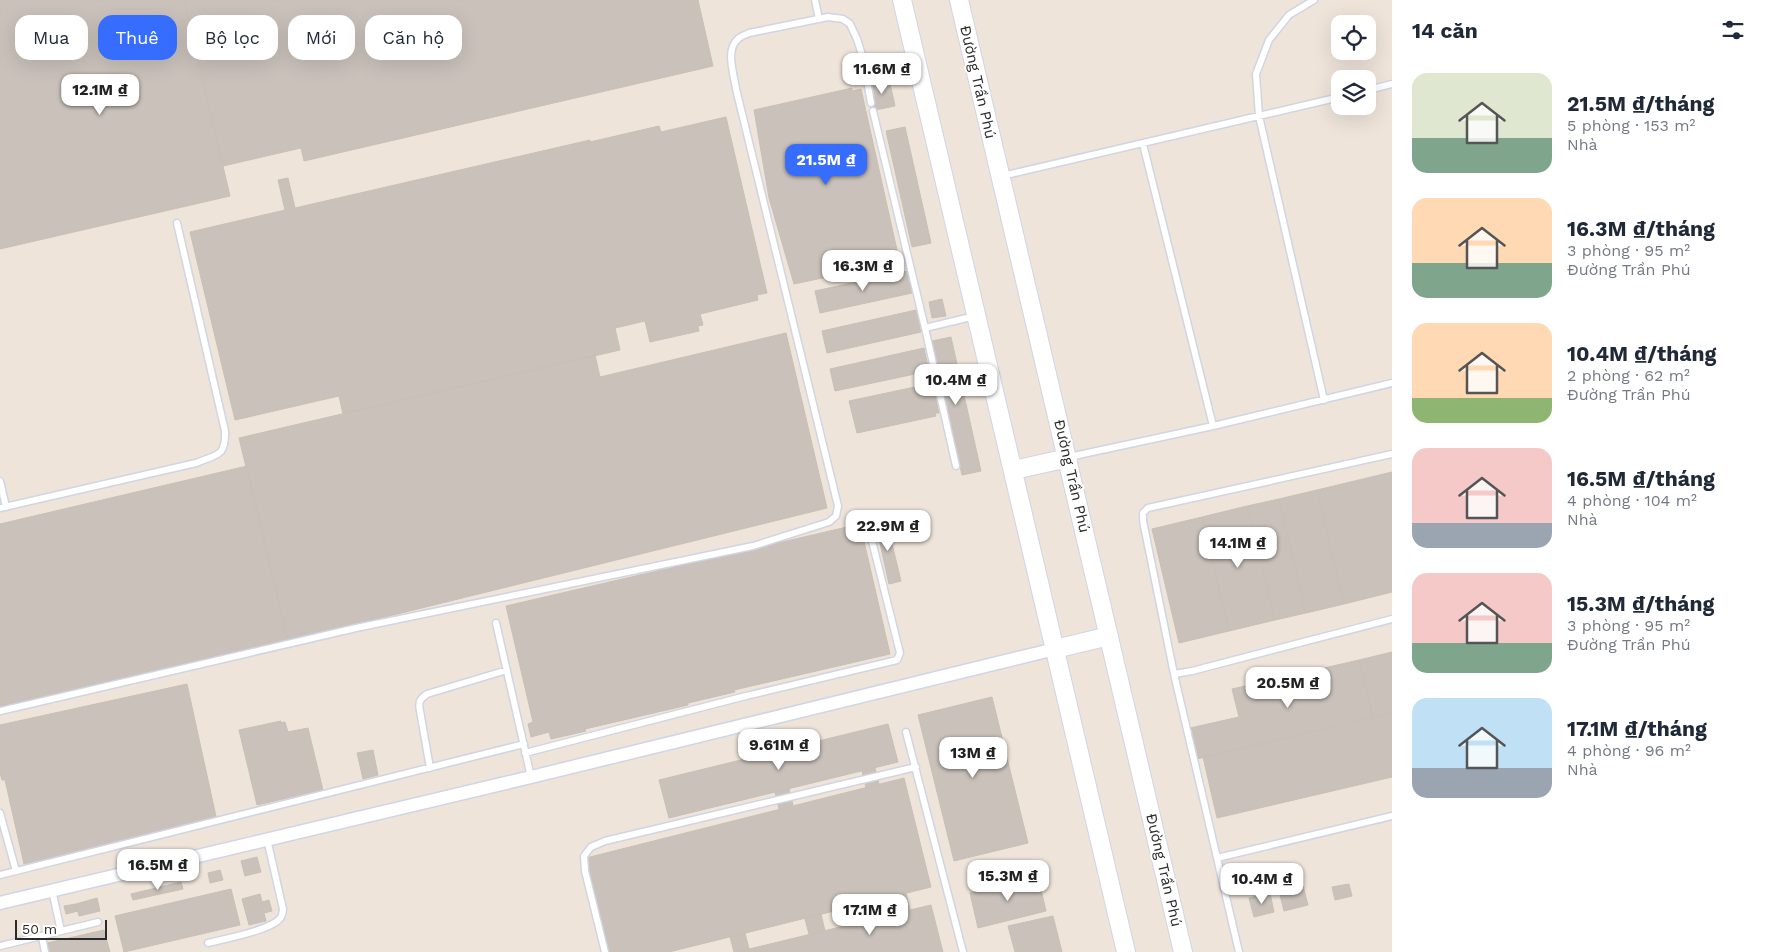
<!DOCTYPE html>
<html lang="vi">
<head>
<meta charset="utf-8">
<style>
  body { margin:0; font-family:"Work Sans",sans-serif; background:#f2f2f3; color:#1f2937; height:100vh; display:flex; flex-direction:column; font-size:19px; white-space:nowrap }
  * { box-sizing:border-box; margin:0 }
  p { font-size:16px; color:#747a83 }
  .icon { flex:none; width:28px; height:28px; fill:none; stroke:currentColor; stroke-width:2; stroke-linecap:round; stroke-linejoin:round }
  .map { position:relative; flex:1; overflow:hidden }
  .details { display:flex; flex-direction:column; background:#fff; width:375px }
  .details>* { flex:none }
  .banner { position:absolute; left:15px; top:15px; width:475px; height:45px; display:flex; gap:10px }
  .tools { position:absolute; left:1331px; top:15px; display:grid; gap:10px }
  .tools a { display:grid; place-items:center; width:45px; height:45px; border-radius:10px; background:#fff; box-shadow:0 5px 20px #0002; font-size:25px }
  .scale { position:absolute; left:15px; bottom:12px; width:92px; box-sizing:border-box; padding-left:5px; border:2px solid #2a2a2a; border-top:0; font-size:14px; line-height:18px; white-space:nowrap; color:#2a2a2a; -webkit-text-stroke:4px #fff; paint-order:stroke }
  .price { position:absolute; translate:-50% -42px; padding:0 11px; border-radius:10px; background:#fff; color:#222; font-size:16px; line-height:32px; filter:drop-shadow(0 1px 2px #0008) }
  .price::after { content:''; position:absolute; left:50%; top:30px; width:15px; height:11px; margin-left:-8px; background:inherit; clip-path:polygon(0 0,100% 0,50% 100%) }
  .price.on { background:#366dff; color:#fff }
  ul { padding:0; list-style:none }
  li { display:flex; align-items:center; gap:15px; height:125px; padding:0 20px }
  li span { display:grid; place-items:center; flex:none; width:140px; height:100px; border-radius:15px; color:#555 }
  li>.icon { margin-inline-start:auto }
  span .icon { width:60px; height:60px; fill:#fffc; stroke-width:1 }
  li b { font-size:21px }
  h2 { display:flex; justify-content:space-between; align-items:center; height:60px; padding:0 20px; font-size:21px }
  .pill { padding:0 18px; border-radius:15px; background:#fff; box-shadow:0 5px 20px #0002; font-size:18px; line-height:45px }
  .pill.on { background:#366dff; color:#fff }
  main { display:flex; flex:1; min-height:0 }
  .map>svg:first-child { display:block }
  .building { fill:#c9c1ba; stroke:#c9c0b4 }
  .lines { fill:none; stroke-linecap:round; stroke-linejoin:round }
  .lane-casing { stroke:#cfd5e5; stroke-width:9 }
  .street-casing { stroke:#cfd5e5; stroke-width:15 }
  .secondary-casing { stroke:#cfd5e5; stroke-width:20 }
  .lane { stroke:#fff; stroke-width:6 }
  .street { stroke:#fff; stroke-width:12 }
  .secondary { stroke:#fff; stroke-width:18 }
  .labels { text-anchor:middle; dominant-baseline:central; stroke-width:4; stroke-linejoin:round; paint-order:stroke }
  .street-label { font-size:15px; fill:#2a2a2a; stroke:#fff }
</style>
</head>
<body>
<main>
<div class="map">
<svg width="1392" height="952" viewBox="0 0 1392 952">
  <rect width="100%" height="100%" fill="#eee4da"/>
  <path class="building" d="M0,0h184l46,196 -230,53z
    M184,0h514l15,66 -409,95 -3,-13 -78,18z
    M889,79l6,27 -20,4 -5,-27z
    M852,88v3l9,-2 38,170 -7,1 1,3 -99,21 -25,-86 -15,-88z
    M726,117l41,176 -10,2 1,5 -58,14 3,11 -5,1 1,5 -49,11 -5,-21 -30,7 5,22 -277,64 -4,-18 -104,24 -45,-188 95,-22 -7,-30 10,-2 7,30 295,-68v2l69,-16 2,6z
    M905,127l26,116 -19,4 -26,-116z
    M907,271l5,22 -92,20 -5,-22z
    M942,299l4,17 -14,2 -3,-16z
    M916,310l5,22 -94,21 -5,-22z
    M786,333l41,175 -539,133 -49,-203 356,-83 5,22z
    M951,337l30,134 -19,4 -30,-134z
    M924,348l5,23 -94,20 -5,-22z
    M929,384v3l4,-1 6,27h-4l1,3 -79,17 -8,-32z
    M247,466l41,175 -288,68v-185z
    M1392,472v120l-48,12 -27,-114z
    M1317,490l27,114 -38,9 -27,-114z
    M1279,499l27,114 -31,7 -28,-114z
    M1247,506l28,114 -46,11 -27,-114z
    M1202,517l27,114 -50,12 -27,-114z
    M886,519l15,62 -12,3 -14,-63z
    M860,524l30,130 -156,36 1,2 -47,11v2l-103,24 1,2 -35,8 -2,-7 -18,5 -3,-13 5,-2 -27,-116z
    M1392,652v61l-19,4 -14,-57z
    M1359,660l14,57 -176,42 -7,-31 49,-11 -7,-28z
    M187,684l30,137 -193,43 -19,-84h-3l-2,-7v-48z
    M992,697l36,146 -74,18 -36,-146z
    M1392,713v64l-175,41 -14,-61z
    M281,721v2l4,-1 3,10 20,-4 15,62 -66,15 -18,-75z
    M888,724l10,38 -229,56 -10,-38z
    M373,750l5,25 -15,4 -6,-26z
    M875,768l4,16 -13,4 -4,-17z
    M904,778l27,109 -262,65h-61l-22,-94z
    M789,789l4,16 -14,4 -4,-17z
    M257,857l4,15 -16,4 -4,-15z
    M220,870l3,10 -13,3 -2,-10z
    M1038,877l8,34 -68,17 -8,-35z
    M181,882l2,7 -50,11 -2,-6z
    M1349,884l3,12 -17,4 -3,-13z
    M1303,886l5,19 -24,6 -5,-20z
    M231,889l9,36 -116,27 -9,-36z
    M906,893l4,17 -14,3 -4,-16z
    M1270,893l4,19 -20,5 -5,-19z
    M260,894l2,8 7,-2 3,11 -8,2 2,8 -17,4 -7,-26z
    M97,898l3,13 -21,5 -3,-12z
    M76,904l2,7 -12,3 -2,-8z
    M931,905l12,47h-206l173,-42z
    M821,914l4,17 -16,3 -4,-15z
    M1053,916l9,36h-47l-7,-26z
    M104,930l6,22h-61l-2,-9z
    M745,933l4,16 -15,3 -4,-15z"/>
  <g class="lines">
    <defs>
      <path id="lane" d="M815,0l4,19
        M1314,0l-25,15 -20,25 -13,34 3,42 65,284
        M1368,90l24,-6
        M873,111l52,217 31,138
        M1143,144l70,282
        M1002,176l338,-79
        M925,328l50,-12
        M1392,454l-244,54 -5,5v8l31,153 18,-3 200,-52
        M1069,457l144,-31 179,-43
        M0,481l6,26
        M0,508l196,-45c21,-9 30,-6 29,-32l-48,-208
        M496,623l35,154
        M1174,674l65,278
        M0,711l356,-83 397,-82 76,-24 7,-6 2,-10 -102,-417c-2,-15 -11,-39 2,-50 2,-3 8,-4 11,-6l79,-16 15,2 7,5 7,15 6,19 8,45
        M906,732l57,220
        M525,753l217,-56 155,-37 3,-7 -28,-112
        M430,768l-10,-57c-2,-9 0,-12 7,-17l80,-24
        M0,813l16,58
        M1217,858l175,-42
        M0,875l524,-131
        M52,890l9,41
        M42,937l3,15
        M208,943c15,-4 66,-13 73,-26 1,-1 2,-7 2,-8l-16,-70
        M0,946l98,-24
        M605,952l-20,-81 -1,-15 7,-9 14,-6 311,-74"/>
      <path id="street" d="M0,903l531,-126 524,-128"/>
      <path id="secondary" d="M902,0l224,952
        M959,0l224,952
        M1014,470l54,-12
        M1055,649l54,-13"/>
    </defs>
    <use href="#lane" class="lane-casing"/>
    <use href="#street" class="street-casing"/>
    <use href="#secondary" class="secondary-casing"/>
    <use href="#lane" class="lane"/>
    <use href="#street" class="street"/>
    <use href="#secondary" class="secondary"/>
  </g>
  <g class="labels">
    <g class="street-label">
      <text transform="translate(978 82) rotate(77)">Đường Trần Phú</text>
      <text transform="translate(1072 476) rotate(77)">Đường Trần Phú</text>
      <text transform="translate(1164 870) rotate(77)">Đường Trần Phú</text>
    </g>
  </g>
</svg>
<div class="tools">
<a><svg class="icon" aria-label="locate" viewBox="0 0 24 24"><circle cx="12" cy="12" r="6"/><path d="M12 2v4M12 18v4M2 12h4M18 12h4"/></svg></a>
<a><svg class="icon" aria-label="layers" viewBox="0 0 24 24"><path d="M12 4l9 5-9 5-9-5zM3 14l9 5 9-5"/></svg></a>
</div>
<div class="scale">50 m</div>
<b class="price" style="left:882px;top:95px">11.6M ₫</b>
<b class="price" style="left:100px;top:116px">12.1M ₫</b>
<b class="price on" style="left:826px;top:186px">21.5M ₫</b>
<b class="price" style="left:863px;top:292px">16.3M ₫</b>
<b class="price" style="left:956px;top:406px">10.4M ₫</b>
<b class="price" style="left:888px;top:552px">22.9M ₫</b>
<b class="price" style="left:1238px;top:569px">14.1M ₫</b>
<b class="price" style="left:1288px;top:709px">20.5M ₫</b>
<b class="price" style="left:779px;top:771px">9.61M ₫</b>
<b class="price" style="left:973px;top:779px">13M ₫</b>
<b class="price" style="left:158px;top:891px">16.5M ₫</b>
<b class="price" style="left:1008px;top:902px">15.3M ₫</b>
<b class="price" style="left:1262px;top:905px">10.4M ₫</b>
<b class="price" style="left:870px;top:936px">17.1M ₫</b>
<div class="banner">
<a class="pill">Mua</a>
<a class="pill on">Thuê</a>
<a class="pill">Bộ lọc</a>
<a class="pill">Mới</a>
<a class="pill">Căn hộ</a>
</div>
</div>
<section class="details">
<h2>14 căn<svg class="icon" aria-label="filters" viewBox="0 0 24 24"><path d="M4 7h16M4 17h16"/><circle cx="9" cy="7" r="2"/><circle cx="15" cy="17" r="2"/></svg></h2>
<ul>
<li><span style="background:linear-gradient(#dfe7d0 65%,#7fa58c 0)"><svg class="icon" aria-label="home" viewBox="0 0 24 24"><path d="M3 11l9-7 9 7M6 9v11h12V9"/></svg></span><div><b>21.5M ₫/tháng</b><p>5 phòng · 153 m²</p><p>Nhà</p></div></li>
<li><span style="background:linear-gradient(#ffd9b3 65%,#7fa58c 0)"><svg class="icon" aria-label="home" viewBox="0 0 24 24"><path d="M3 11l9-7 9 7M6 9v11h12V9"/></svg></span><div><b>16.3M ₫/tháng</b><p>3 phòng · 95 m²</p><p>Đường Trần Phú</p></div></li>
<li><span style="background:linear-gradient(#ffd9b3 75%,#8fb573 0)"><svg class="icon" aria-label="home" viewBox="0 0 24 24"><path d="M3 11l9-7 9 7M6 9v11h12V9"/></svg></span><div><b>10.4M ₫/tháng</b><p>2 phòng · 62 m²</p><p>Đường Trần Phú</p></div></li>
<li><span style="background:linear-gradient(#f6c9c9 75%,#9aa5b1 0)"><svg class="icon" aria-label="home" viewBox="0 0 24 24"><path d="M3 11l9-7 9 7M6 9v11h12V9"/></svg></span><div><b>16.5M ₫/tháng</b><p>4 phòng · 104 m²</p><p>Nhà</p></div></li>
<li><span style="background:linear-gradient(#f6c9c9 70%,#7fa58c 0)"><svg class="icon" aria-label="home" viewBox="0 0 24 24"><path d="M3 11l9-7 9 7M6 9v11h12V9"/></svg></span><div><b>15.3M ₫/tháng</b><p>3 phòng · 95 m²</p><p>Đường Trần Phú</p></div></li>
<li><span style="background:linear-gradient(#bfe0f5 70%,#9aa5b1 0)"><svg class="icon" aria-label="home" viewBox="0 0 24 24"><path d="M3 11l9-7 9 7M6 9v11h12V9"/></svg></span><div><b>17.1M ₫/tháng</b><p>4 phòng · 96 m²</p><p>Nhà</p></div></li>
</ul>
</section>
</main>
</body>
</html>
